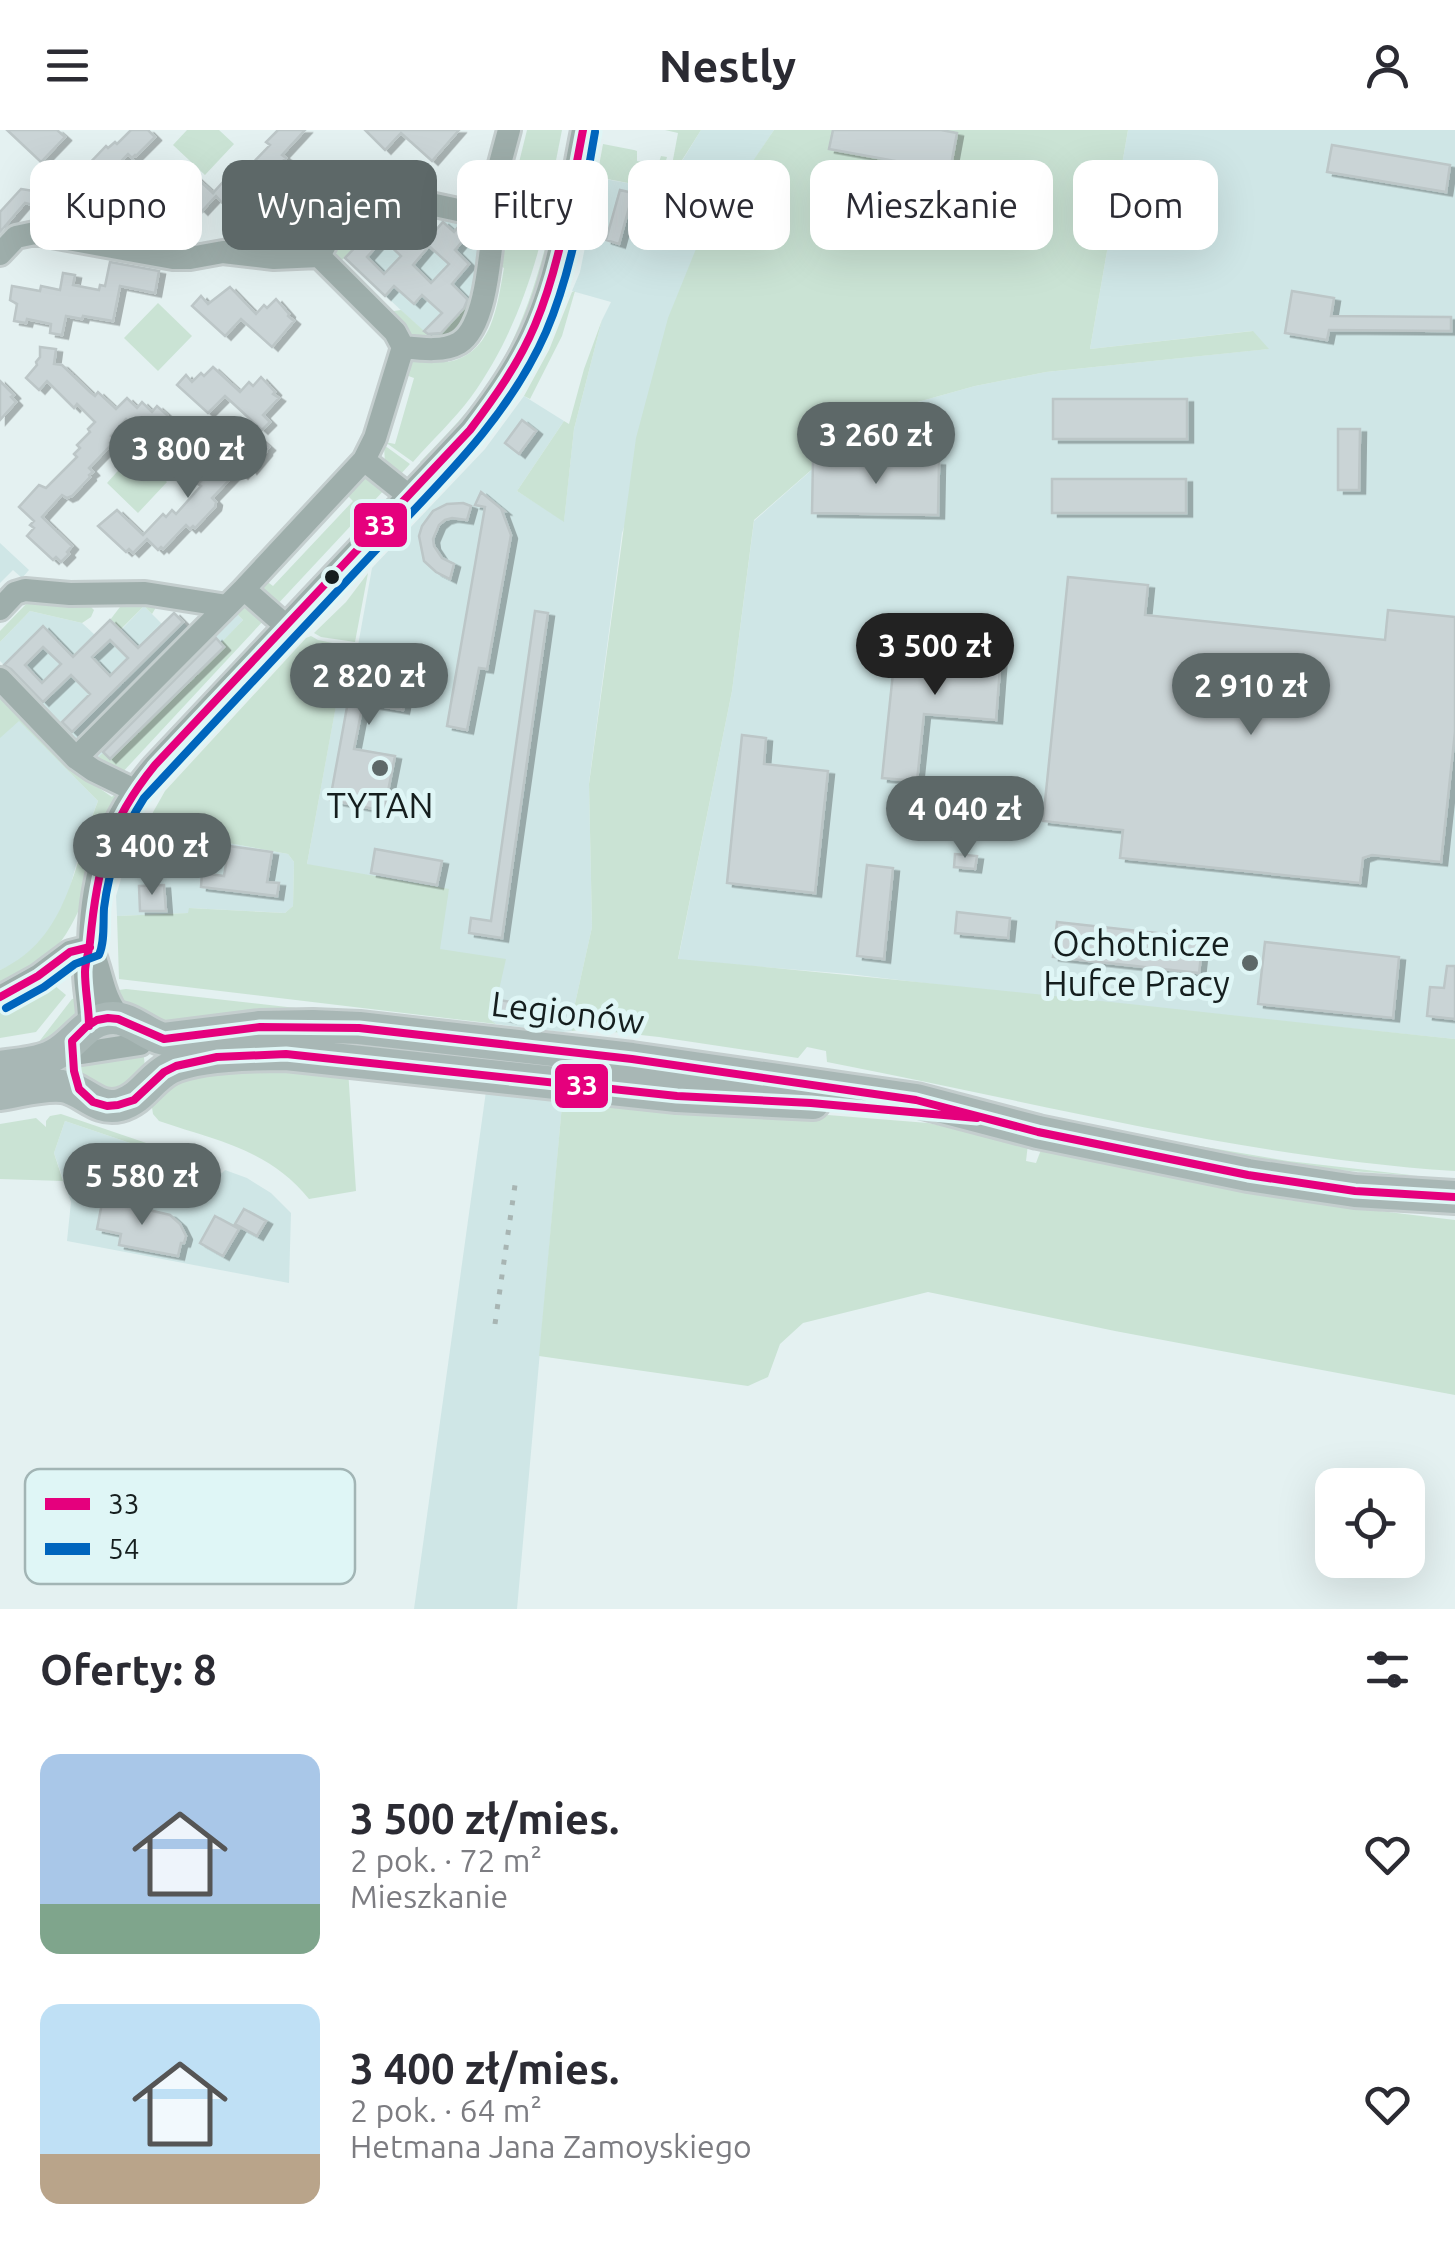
<!DOCTYPE html>
<html lang="pl">
<head>
<meta charset="utf-8">
<style>
  body { margin:0; font-family:Ubuntu,sans-serif; background:#f2f2f3; color:#2b2b33; height:100vh; display:flex; flex-direction:column; font-size:38px; white-space:nowrap }
  * { box-sizing:border-box; margin:0 }
  p { font-size:32px; color:#7c7c81 }
  .icon { flex:none; width:55px; height:55px; fill:none; stroke:currentColor; stroke-width:2; stroke-linecap:round; stroke-linejoin:round }
  .map { position:relative; height:1479px; overflow:hidden }
  .side { display:flex; flex-direction:column; background:#fff; flex:1 }
  .side>* { flex:none }
  .top-card { position:absolute; left:30px; top:30px; width:1395px; height:90px; display:flex; gap:20px }
  .fabs { position:absolute; left:1315px; top:1338px; display:grid; gap:20px }
  .fabs a { display:grid; place-items:center; width:110px; height:110px; border-radius:20px; background:#fff; box-shadow:0 10px 40px #0002; font-size:50px }
  .price { position:absolute; translate:-50% -85px; padding:0 22px; border-radius:35px; background:#5d6868; color:#fff; font-size:32px; line-height:65px; filter:drop-shadow(0 2px 5px #0008) }
  .price::after { content:''; position:absolute; left:50%; top:60px; width:30px; height:22px; margin-left:-15px; background:inherit; clip-path:polygon(0 0,100% 0,50% 100%) }
  .price.active { background:#222; color:#fff }
  ul { padding:0; list-style:none }
  li { display:flex; align-items:center; gap:30px; height:250px; padding:0 40px }
  li span { display:grid; place-items:center; flex:none; width:280px; height:200px; border-radius:20px; color:#555 }
  li>.icon { margin-inline-start:auto }
  span .icon { width:120px; height:120px; fill:#fffc; stroke-width:1 }
  li b { font-size:42px }
  h2 { display:flex; justify-content:space-between; align-items:center; height:120px; padding:0 40px; font-size:42px }
  .tag { padding:0 35px; border-radius:20px; background:#fff; box-shadow:0 10px 40px #0002; font-size:35px; line-height:90px }
  .tag.active { background:#5d6868; color:#fff }
  header { display:flex; justify-content:space-between; align-items:center; height:130px; padding:0 40px; background:#fff; font-size:45px; font-weight:600 }
  .map>svg:first-child { display:block }
  .built { fill:#cfe6e6 }
  .green { fill:#cae3d4 }
  .building { fill:#cad4d6; stroke:#bcc6c7; stroke-width:2.5; fill-rule:evenodd; filter:url(#shadow) }
  .lines { fill:none; stroke-linecap:round; stroke-linejoin:round }
  .minor-casing { stroke:#c4cece; stroke-width:28 }
  .highway-casing { stroke:#c4cece; stroke-width:38 }
  .minor { stroke:#9eaeab; stroke-width:22 }
  .highway { stroke:#a8b7b5; stroke-width:32 }
  .rail { stroke:#a8b5b3; stroke-width:5; stroke-dasharray:5 10; stroke-linecap:butt }
  .bus-1-casing { stroke:#dff6f6; stroke-width:15 }
  .bus-2-casing { stroke:#dff6f6; stroke-width:15 }
  .bus-1 { stroke:#e5007d; stroke-width:8 }
  .bus-2 { stroke:#0065bd; stroke-width:8 }
  .bus-dot { fill:#151e1e; stroke:#dff6f6; stroke-width:4 }
  .poi-dot { fill:#5d6868; stroke:#dff6f6; stroke-width:4 }
  .labels { text-anchor:middle; dominant-baseline:central; stroke-width:10; stroke-linejoin:round; paint-order:stroke }
  .poi-label { font-size:35px; fill:#151e1e; stroke:#dff6f6 }
  .street-label { font-size:35px; fill:#151e1e; stroke:#dff6f6 }
  .key { fill:#dff6f6; stroke:#a2b5b5; stroke-width:2.5 }
  .key-label { font-size:28px; fill:#151e1e }
  .line-badge { stroke:#dff6f6; stroke-width:4 }
  .badge-label { font-size:28px; text-anchor:middle; font-weight:bold; fill:#fff }
</style>
</head>
<body>
<header><svg class="icon" aria-label="menu" viewBox="0 0 24 24"><path d="M4 6h16M4 12h16M4 18h16"/></svg>Nestly<svg class="icon" aria-label="person" viewBox="0 0 24 24"><circle cx="12" cy="8" r="4"/><path d="M4 21q1-7 8-7t8 7"/></svg></header>
<div class="map">
<svg width="1455" height="1479" viewBox="0 0 1455 1479">
  <defs>
    <filter id="shadow"><feDropShadow dx="6" dy="3.5" stdDeviation="0" flood-color="#0004"/></filter>
  </defs>
  <rect width="100%" height="100%" fill="#e4f1f1"/>
  <path class="built" d="M701,0h73l-29,44 -123,359 -33,250 3,144 -20,90v14l-10,1 -66,-8 -4,-3 5,-31 -57,-41 -133,-85 37,-203 11,1 17,-94 113,-119 39,-53 40,25 -47,70 47,30 10,-92 28,-109 9,-18 -39,-11 8,-19 19,-94 56,10v17z
    M1128,0h327v909l-415,-42 -191,-23 -171,-14 54,-269 22,-170 95,-84 65,-34 61,-17 71,-14 222,-23 -16,-18 -162,18z
    M445,85l19,4 18,30 -6,46 -42,46 -89,-83 38,-40 46,8 6,5z
    M0,413l29,27 -7,8 -9,-8 -13,13z
    M144,476l18,18 12,-11 17,17 44,-18 8,8 -22,24 3,3 -114,112 -14,1 -96,-99v-19l30,-31 52,12 13,12 15,-15 11,10z
    M0,571l98,100 -14,35 -15,55 -16,35 -16,20 -21,17 -16,7z
    M153,687l48,21 87,16 6,8 -1,44 -8,7 -95,-5 -1,5 -72,3 -1,-20 9,-31 19,-37h3z
    M487,954l76,10 -46,515h-103z
    M65,991l136,46 21,6 3,-3 22,8 24,15 20,20 -2,70 -222,-42 4,-39 -17,-49z"/>
  <path class="green" d="M187,0h32l15,14 -29,31 -32,-30z
    M527,0h35l-17,86 -40,-2 -3,-4 -2,-9 9,2z
    M665,0h36l-32,51 9,-48z
    M774,0h354l-38,219 163,-18 16,18 -223,23 -71,14 -61,17 -65,34 -95,83 -22,171 -54,268c260,23 518,53 777,80v132c-213,-14 -420,-69 -628,-109l-1,-11 -19,-4 -9,11 -139,-21 -73,-8 -14,2v-14l20,-90 -3,-143 47,-346 32,-120 32,-79z
    M603,14l31,6 3,1v10l21,4 3,-9 6,1 -6,21 3,1 -3,15 -7,13v-19l-57,-11z
    M375,73h17l-9,15 -43,44 -8,-6 8,-18 9,8 26,-27 -8,-8z
    M507,103h36c-15,59 -36,114 -72,164 -17,23 -39,43 -58,65l-28,-20 10,2 19,-66 -11,-4 7,-16 37,-4 1,8c45,-9 49,-56 56,-94l-9,-5 6,-24z
    M548,107l3,6 -19,71 -47,84 -61,70 -4,-6c25,-26 51,-52 71,-82 28,-44 44,-93 57,-143z
    M565,159l-22,57 -27,48 -4,-5 44,-95z
    M575,161l-13,45 -32,63 -6,-3 25,-46 23,-58z
    M476,165c-8,29 -15,48 -49,46 -7,-1 -10,-1 -16,-4 -7,-4 -13,-12 -19,-17l2,-9 7,-1 33,30z
    M158,173l34,33 -34,35 -34,-33z
    M602,190l-28,109 -10,93 -47,-31 47,-70 5,3 15,-55z
    M384,315l26,19 -11,12 -14,-11z
    M135,322l32,30 -29,31 -31,-30z
    M370,346l16,12 -111,119 -14,-16 4,-11 8,6 80,-85 -7,-7 17,-17z
    M368,443l-13,69 -34,-5 -7,-4 32,-31z
    M29,471l59,3 6,6 -3,7 -9,6 -52,-12 -30,31v-11z
    M123,473l32,1v5l-3,5 -8,-8 -24,24 -10,-10z
    M243,474h4l18,15 -145,156 -28,-12 12,-11 6,6 113,-111 -2,-4 22,-23 -8,-8z
    M311,506l7,4 34,7 1,2 -2,13h-7l-37,202 142,25 -9,60 66,10 -14,62 4,3 -377,-45 -2,-63 71,-3 1,-5 96,5 8,-7 1,-44 -6,-8 -87,-16 -48,-21 -1,-3 13,-23 141,-153z
    M250,548l5,4 -96,104 -13,21 2,-10 32,-37 12,-20z
    M0,565l79,79 33,23 6,-7 2,3c-15,44 -36,128 -68,159 -15,16 -34,25 -52,36v-18c69,-32 73,-105 98,-169l-79,-80 -19,17z
    M48,850l18,15 -30,37 -36,6v-33z
    M126,859l37,4 320,36h-302l-52,-19 -17,-19z
    M80,868l-1,15 -39,38 -2,-8 34,-44z
    M143,919l2,18 -23,27 -35,-11 -5,-9 -2,-13z
    M348,939l8,122 -47,8c-40,-50 -92,-58 -150,-78l-6,-7 -2,-13 37,-29z
    M833,941l325,68 130,22 131,15 -96,-7 -116,-17 -372,-78z
    M563,964l365,29 100,21 -2,17 10,2 6,-16 104,24 142,29 167,20v175l-340,-64 -187,-39 -125,31 -23,21 -12,33 -20,9 -209,-30z
    M61,984l141,48 -1,5 -136,-46 -11,32 9,28 -63,-2v-55l36,-6 10,9v-6l4,-5z"/>
  <path class="building" d="M7,0h50l8,7 -24,25z
    M131,0h17l7,7 -19,19 -1,-1 -3,3 -4,-4 -21,22 31,31 -12,13 -4,-3 -2,2 -24,-23 7,-8 -5,-4 3,-3 -15,-14 20,-21 2,2 7,-6 2,2z
    M278,0h27l-23,25 4,3 -4,4 2,2 -19,20 -2,-2 -5,5 -3,-4 -22,23 -2,-2 -4,4 -11,-12 -14,15 -4,-4 -3,2 -27,-26 14,-16 3,3 1,-2 28,26 -1,-1 19,-21 2,3 7,-7 3,4 26,-27 -4,-3z
    M365,0h94l-27,31 -31,-28 -16,17z
    M833,0h108l16,3 -7,38 -121,-22z
    M1332,15l118,20 -4,27 -119,-20z
    M21,59l19,3 -3,14 -12,-3 -25,29v-20z
    M620,60l13,3 -14,51 -13,-4z
    M383,88l28,28 18,-20 6,5 8,-9 11,10 4,-5 9,9 -12,14 14,14 -17,20 15,15v2l-3,7 -23,25 -13,1 -4,-3 18,-18 -20,-18 -8,9 -20,-18 -9,10 -40,-38zM383,109l18,17 -17,18 -17,-17zM429,116l20,18 -18,19 -18,-18z
    M110,132l49,9 -4,22 -35,-7 -7,35 -30,-5 -1,3 -16,-3 -4,19 -12,-2 1,-9 -24,-5 -1,4 -12,-2 3,-17 -7,-4 2,-14 28,5 1,-5 19,4 3,-17 12,2 -2,10 26,5 1,-5 5,1z
    M230,157l26,27 8,-9 3,3 9,-9 13,15 -1,2 6,5 -22,26 -31,-28 -16,17 -33,-30 9,-10 7,8z
    M1292,161l42,7 -3,18 120,1v14l-122,-1 -2,10 -42,-7z
    M40,217l16,2 -2,15 8,1 28,27 5,4 3,-4 18,17 11,-11 10,10 5,-6 10,10 5,-6 10,9 -16,17 -9,-9 -6,6 -10,-10 -15,17 3,3 -4,4 1,2 -22,23 4,4 -4,3 1,2 -18,19 -5,2 -5,-3 -20,22 30,29 -5,6 2,2 -8,8 -5,-5 -3,3 -26,-24 7,-8 -4,-3 4,-4 -15,-14 20,-22 7,3 31,-31 -3,-3 6,-6 -3,-3 13,-13 -2,-3 7,-7 -18,-18 -3,4 -27,-27 -8,9 -13,-12 11,-13 -1,-3 4,-5z
    M213,237l27,25 9,-10 4,4 8,-9 14,15 -2,2 6,4 -16,17 7,7 -8,8 -37,-34 -17,17 -31,-28 9,-10 6,7 9,-9 3,3z
    M0,251l14,14 -3,2 5,5 -16,18z
    M1053,269h134v40h-134z
    M522,290l14,11 -17,23 -14,-11z
    M1338,299h22l-1,61h-21z
    M253,303l16,14 -4,4 1,1 -15,18 -2,-3 -7,8 -4,-4 -26,27 4,4 -1,5 -20,21 -2,-2 -3,3 -4,-4 -23,24 -2,-2 -3,3 -11,-11 -14,14 -4,-4 -3,3 -28,-26 19,-16 26,25 20,-21 3,3 6,-7 4,4 25,-28 -3,-2 6,-6 -3,-3 20,-21 6,6z
    M813,330l126,2 -1,53 -126,-2z
    M1052,349h134v34h-134z
    M481,362l23,19h-2l9,24 -24,134 -8,-1 -12,62 -20,-4 38,-219 -10,-2z
    M463,373l8,3 -4,14 -15,-2 -7,2 -6,5 -6,14 1,7 8,12 12,6 -4,15 -14,-7 -12,-11 -5,-25 3,-10 11,-15 14,-7z
    M1068,447l80,8 -3,30 240,25 3,-30 67,7v115l-14,130 -69,-7 -9,3 -3,25 -240,-25 3,-28 -80,-9z
    M535,481l13,2 -46,325 -33,-5 2,-15 20,3z
    M174,483l9,9 -111,110 -10,-10 28,-28 -19,-19 -28,27 -32,-33 -7,-4 39,-39 30,31 37,-37 28,28zM110,510l18,18 -18,18 -18,-19zM43,517l18,17 -19,19 -17,-18z
    M216,508l8,9 -114,112 -7,-7z
    M896,514l105,10 -5,66 -72,-6 -7,67 -35,-3z
    M358,517l55,9 -10,54 -40,-7 -9,46 41,7 -11,55 -54,-11z
    M742,605l24,3 -2,26 64,7 -13,122 -88,-10z
    M229,716l43,6 -5,30 12,1 -2,13 -76,-9 1,-14 22,3z
    M375,719l67,12 -5,24 -66,-12z
    M955,724l22,2 -2,13 -21,-2z
    M867,735l26,3 -9,91 -27,-3z
    M164,755l2,26h-26l-1,-25z
    M957,782l53,6 -2,20 -53,-5z
    M1057,792l146,16 -4,35 -146,-16z
    M1265,812l134,15 -6,61 -135,-14z
    M1447,836h8v53l-28,-3 3,-29 14,1z
    M499,870l13,2 -2,17 -14,-3z
    M121,1072l19,3v3l30,7 10,9 6,12 -2,7h-3l-3,13 -59,-11 2,-11 -24,-5 5,-26 19,3z
    M244,1079l22,12 -9,15 -22,-12z
    M215,1086l24,13 -16,27 -23,-13z"/>
  <g class="lines">
    <defs>
      <path id="minor" d="M494,91l69,8
        M0,124l16,-17 19,-4 138,25h17l33,-6 51,6 45,-2 76,76 8,15c18,2 41,5 56,-4 28,-17 31,-92 35,-122l-8,-5
        M319,126l8,-15 48,-46h13l98,21 23,-86
        M364,330l45,36
        M244,459l42,37
        M0,479l15,-16 10,-3 45,4 75,-1 82,13
        M0,549l76,79 168,-169 120,-129 11,-22 28,-91
        M76,628l17,12 41,20
        M92,820c11,25 10,48 29,69
        M0,867l38,-21 32,-24 20,-5
        M89,896c1,-19 -4,-36 -4,-54 -1,-10 5,-20 5,-30 2,-69 19,-125 65,-177l315,-335c19,-24 37,-49 52,-77 37,-68 46,-148 61,-223
        M72,911l10,12 58,-9 7,-11"/>
      <path id="highway" d="M0,937c17,-3 39,-3 54,-12 22,-11 32,-37 59,-37 19,0 33,17 51,21l96,-12 53,-1 46,2 273,31 284,41 122,32 210,43 107,16 100,6
        M0,964c20,-3 42,-10 62,-8 22,3 34,25 58,19 22,-6 30,-27 50,-37 26,-13 86,-14 116,-14l391,42 136,7"/>
    </defs>
    <use href="#minor" class="minor-casing"/>
    <use href="#highway" class="highway-casing"/>
    <use href="#minor" class="minor"/>
    <use href="#highway" class="highway"/>
    <path class="rail" d="M495,1194l20,-139"/>
    <defs>
      <path id="bus-1" d="M0,867l38,-21 32,-24 20,-5
        M89,896c0,-18 -4,-36 -4,-54 0,-10 4,-20 5,-30 7,-74 17,-118 65,-177l315,-335c25,-33 49,-67 65,-105 26,-62 35,-129 48,-195
        M977,988l-166,-15 -134,-7 -391,-42 -69,3 -41,9 -12,6 -30,28 -16,5 -11,1 -14,-4 -14,-13 -5,-18 -2,-30 14,-14 11,-7 11,-2 10,1 46,20 96,-12 99,1 273,31 284,41 122,32 210,43 107,16 100,6"/>
      <path id="bus-2" d="M6,878l38,-21 31,-23 24,-9c6,-14 4,-31 5,-47 5,-40 18,-76 40,-110 76,-82 153,-164 229,-245 64,-68 135,-134 173,-221 27,-63 37,-133 49,-200"/>
    </defs>
    <use href="#bus-1" class="bus-1-casing"/>
    <use href="#bus-2" class="bus-2-casing"/>
    <use href="#bus-1" class="bus-1"/>
    <use href="#bus-2" class="bus-2"/>
  </g>
  <circle class="bus-dot" cx="332" cy="447" r="9"/>
  <g class="poi-dot">
    <circle cx="380" cy="638" r="10"/>
    <circle cx="1250" cy="833" r="10"/>
  </g>
  <g class="labels">
    <g class="poi-label">
      <text x="380" y="675">TYTAN</text>
      <text x="1230" y="813" text-anchor="end">Ochotnicze<tspan x="1230" dy="40">Hufce Pracy</tspan></text>
    </g>
    <g class="street-label">
      <text transform="translate(568 882) rotate(7)">Legionów</text>
    </g>
  </g>
  <rect x="25" y="1339" width="330" height="115" rx="15" class="key"/>
  <rect x="45" y="1368" width="45" height="12" fill="#e5007d"/>
  <rect x="45" y="1413" width="45" height="12" fill="#0065bd"/>
  <g class="key-label">
    <text x="108" y="1384">33</text>
    <text x="108" y="1429">54</text>
  </g>
  <g class="line-badge">
    <rect x="352" y="371" width="57" height="48" rx="10" fill="#e5007d"/>
    <rect x="553" y="932" width="57" height="48" rx="10" fill="#e5007d"/>
  </g>
  <g class="badge-label">
    <text x="380" y="405">33</text>
    <text x="582" y="965">33</text>
  </g>
</svg>
<div class="fabs">
<a><svg class="icon" aria-label="locate" viewBox="0 0 24 24"><circle cx="12" cy="12" r="6"/><path d="M12 2v4M12 18v4M2 12h4M18 12h4"/></svg></a>
</div>
<b class="price" style="left:876px;top:357px">3 260 zł</b>
<b class="price" style="left:188px;top:371px">3 800 zł</b>
<b class="price active" style="left:935px;top:568px">3 500 zł</b>
<b class="price" style="left:369px;top:598px">2 820 zł</b>
<b class="price" style="left:1251px;top:608px">2 910 zł</b>
<b class="price" style="left:965px;top:731px">4 040 zł</b>
<b class="price" style="left:152px;top:768px">3 400 zł</b>
<b class="price" style="left:142px;top:1098px">5 580 zł</b>
<div class="top-card">
<a class="tag">Kupno</a>
<a class="tag active">Wynajem</a>
<a class="tag">Filtry</a>
<a class="tag">Nowe</a>
<a class="tag">Mieszkanie</a>
<a class="tag">Dom</a>
</div>
</div>
<section class="side">
<h2>Oferty: 8<svg class="icon" aria-label="filters" viewBox="0 0 24 24"><path d="M4 7h16M4 17h16"/><circle cx="9" cy="7" r="2"/><circle cx="15" cy="17" r="2"/></svg></h2>
<ul>
<li><span style="background:linear-gradient(#a9c7e8 75%,#7fa58c 0)"><svg class="icon" aria-label="home" viewBox="0 0 24 24"><path d="M3 11l9-7 9 7M6 9v11h12V9"/></svg></span><div><b>3 500 zł/mies.</b><p>2 pok. · 72 m²</p><p>Mieszkanie</p></div><svg class="icon" aria-label="heart" viewBox="0 0 24 24"><path d="M12 20l-8-8c-3-5 5-10 8-4 3-6 11-1 8 4z"/></svg></li>
<li><span style="background:linear-gradient(#bfe0f5 75%,#b9a48a 0)"><svg class="icon" aria-label="home" viewBox="0 0 24 24"><path d="M3 11l9-7 9 7M6 9v11h12V9"/></svg></span><div><b>3 400 zł/mies.</b><p>2 pok. · 64 m²</p><p>Hetmana Jana Zamoyskiego</p></div><svg class="icon" aria-label="heart" viewBox="0 0 24 24"><path d="M12 20l-8-8c-3-5 5-10 8-4 3-6 11-1 8 4z"/></svg></li>
</ul>
</section>
</body>
</html>
